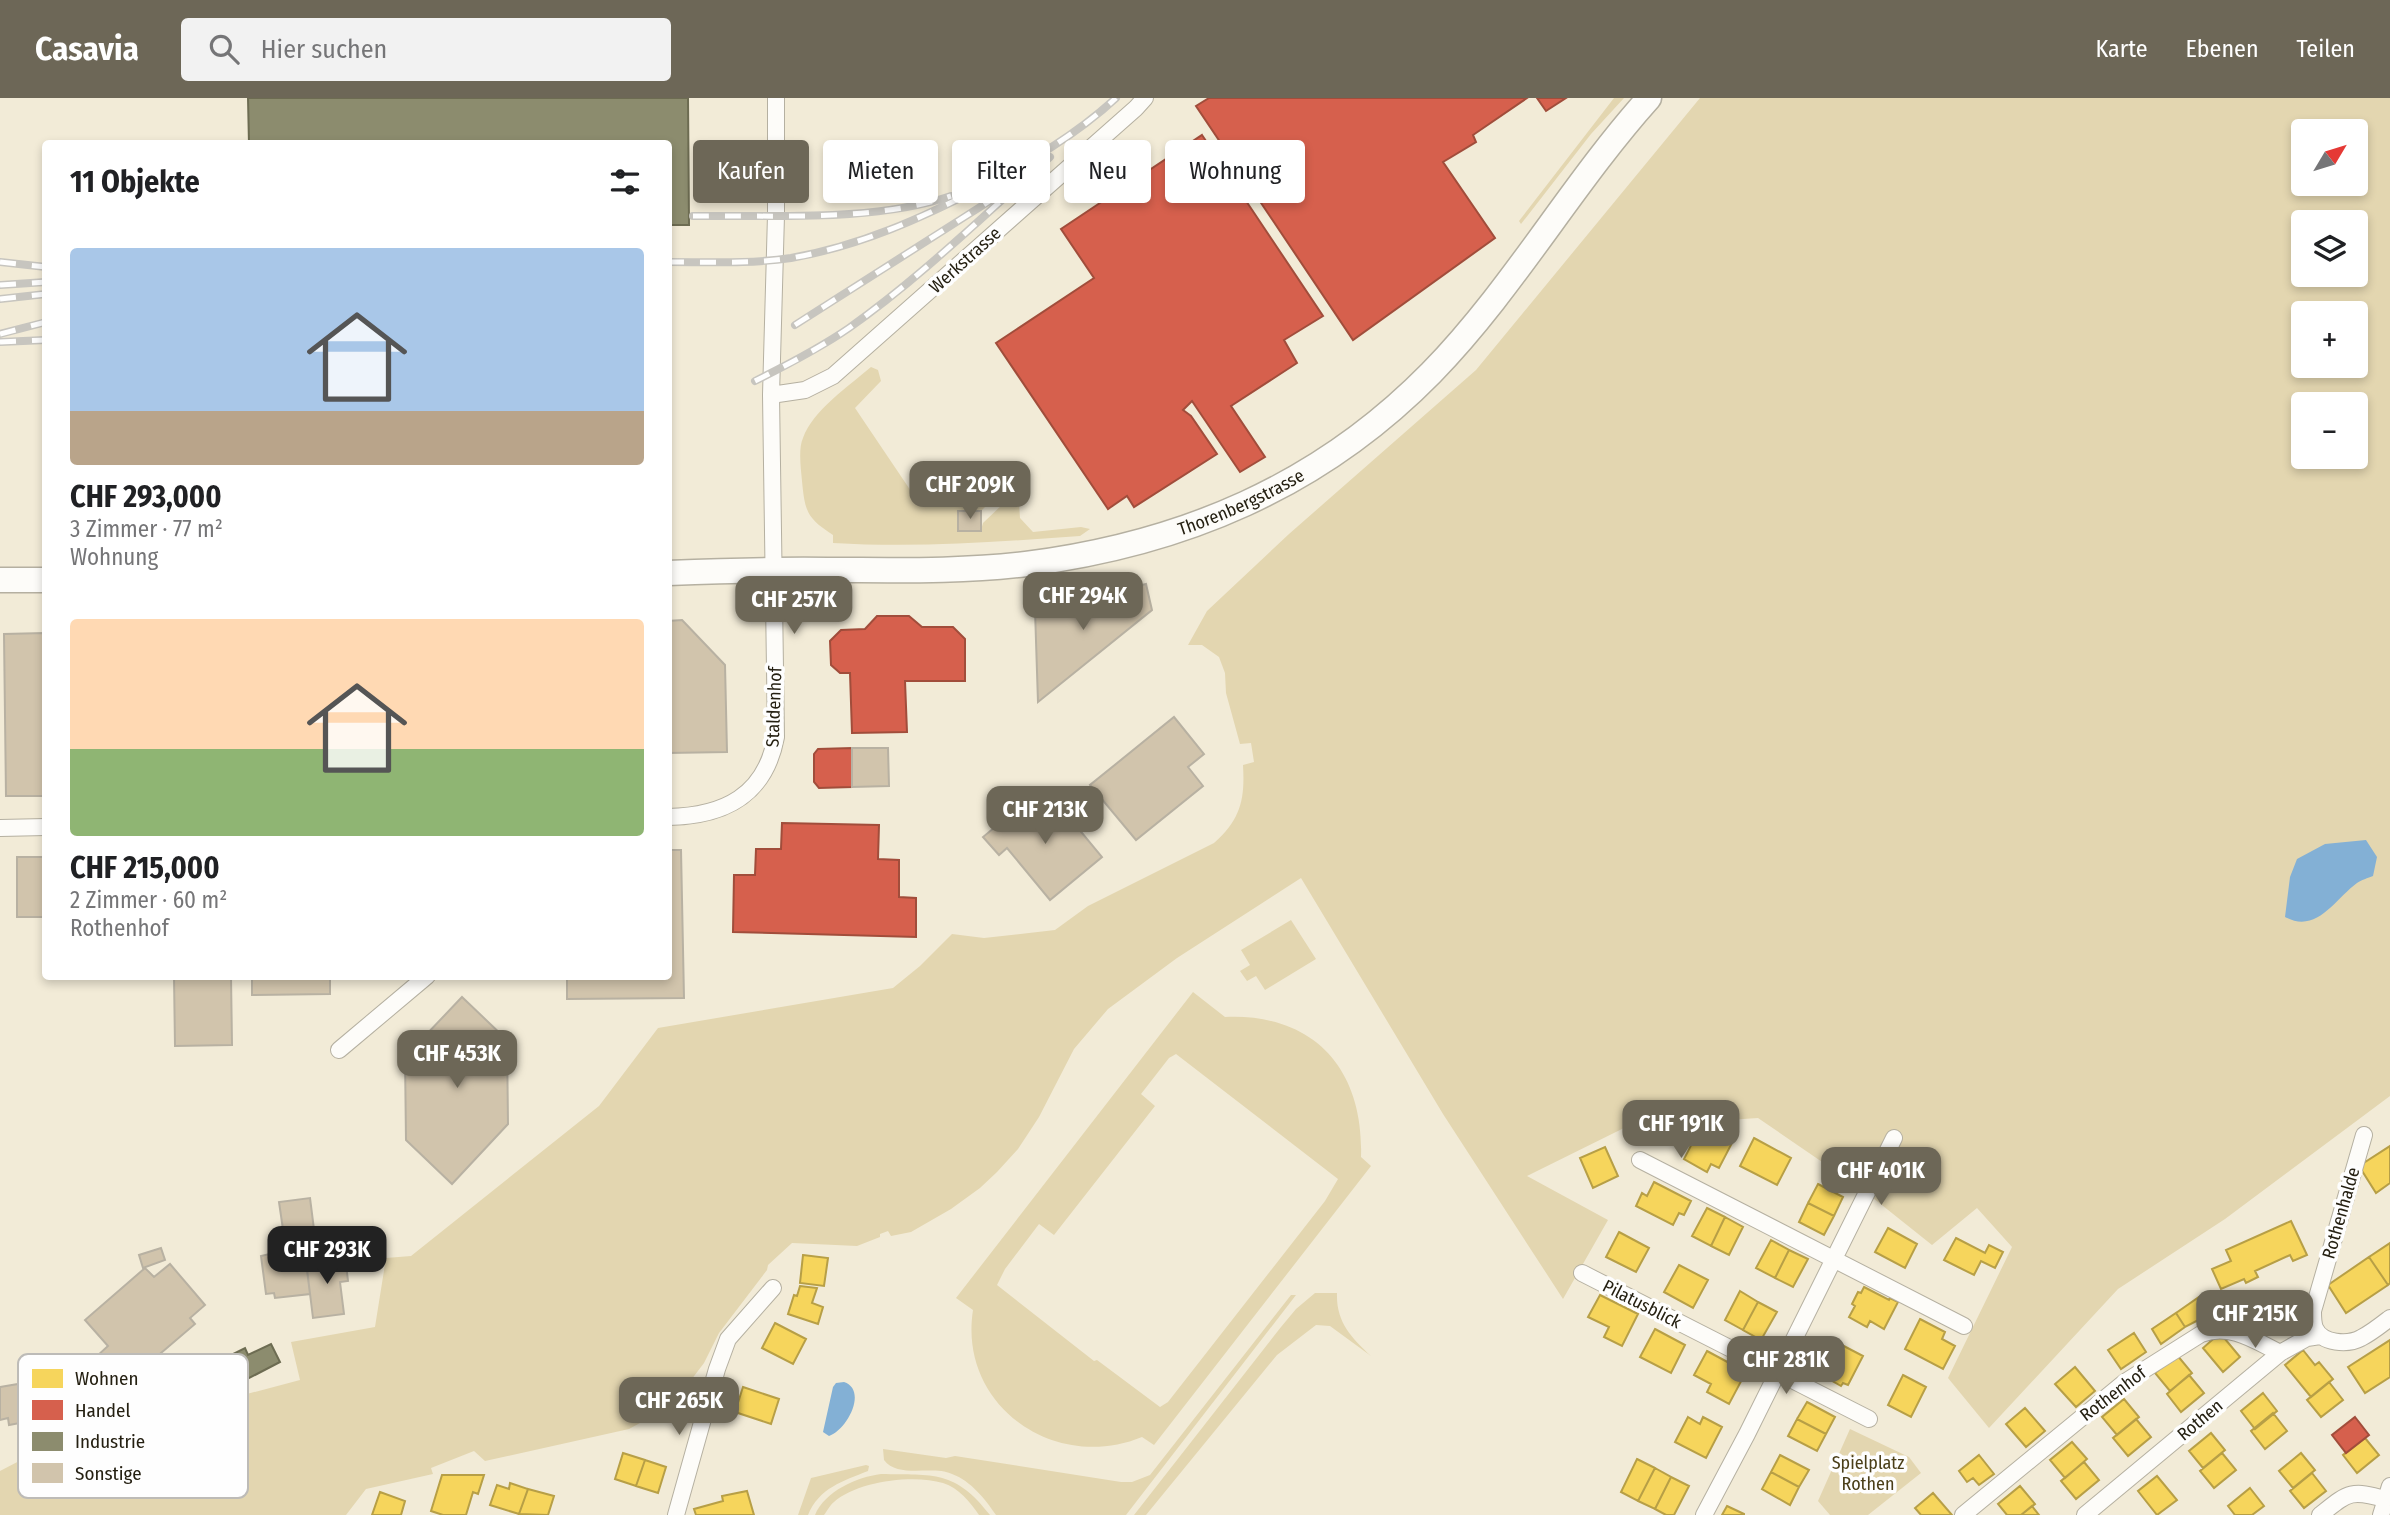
<!DOCTYPE html>
<html lang="de">
<head>
<meta charset="utf-8">
<style>
  body { margin:0; font-family:"Fira Sans Condensed",sans-serif; background:#f2f2f2; color:#202124; height:100vh; display:flex; flex-direction:column; font-size:26px; white-space:nowrap }
  * { box-sizing:border-box; margin:0 }
  p { font-size:23px; color:#757577 }
  .icon { flex:none; width:38px; height:38px; fill:none; stroke:currentColor; stroke-width:2; stroke-linecap:round; stroke-linejoin:round }
  .map { position:relative; flex:1; overflow:hidden }
  .sheet { position:absolute; left:42px; top:42px; width:630px; height:840px; display:flex; flex-direction:column; background:#fff; border-radius:7px; box-shadow:0 4px 10px #0003 }
  .sheet>* { flex:none }
  .banner { position:absolute; left:693px; top:42px; width:665px; height:63px; display:flex; gap:14px }
  .needle { width:46px; rotate:52deg }
  .buttons { position:absolute; left:2291px; top:21px; display:grid; gap:14px }
  .buttons a { display:grid; place-items:center; width:77px; height:77px; border-radius:7px; background:#fff; box-shadow:0 4px 10px #0003; font-size:35px }
  .price { position:absolute; translate:-50% -60px; padding:0 16px; border-radius:14px; background:#6d6757; color:#fff; font-size:23px; line-height:46px; filter:drop-shadow(0 2px 4px #0008) }
  .price::after { content:''; position:absolute; left:50%; top:42px; width:21px; height:16px; margin-left:-10px; background:inherit; clip-path:polygon(0 0,100% 0,50% 100%) }
  .price.on { background:#222; color:#fff }
  ul { padding:0; list-style:none }
  li { display:grid; align-content:center; gap:14px; height:371px; padding:0 28px }
  li span { display:grid; place-items:center; height:217px; border-radius:7px; color:#555 }
  li>.icon { margin-inline-start:auto }
  span .icon { width:126px; height:126px; fill:#fffc; stroke-width:1 }
  li b { font-size:30px }
  h2 { display:flex; justify-content:space-between; align-items:center; height:84px; padding:0 28px; font-size:30px }
  .pill { padding:0 24px; border-radius:7px; background:#fff; box-shadow:0 4px 10px #0003; font-size:24px; line-height:63px }
  .pill.on { background:#6d6757; color:#fff }
  header { display:flex; align-items:center; gap:42px; box-sizing:border-box; height:98px; padding:0 35px; background:#6d6757; color:#fff }
  header strong { font-size:33px }
  nav { display:flex; gap:38px; margin-inline-start:auto; font-size:24px }
  .search { width:490px; height:63px; background:#f2f2f2; display:flex; align-items:center; gap:18px; box-sizing:border-box; padding:0 24px; border-radius:7px; color:#757577; font-size:26px }
  .map>svg:first-child { display:block }
  .green { fill:#e3d6b0; fill-rule:evenodd }
  .water { fill:#83b0d5 }
  .homes { fill:#f6d55c; stroke:#b79f46; stroke-width:2 }
  .shops { fill:#d6604d; stroke:#a14d3b; stroke-width:2 }
  .industry { fill:#8c8c6e; stroke:#6d6c52; stroke-width:2 }
  .building { fill:#d1c4ac; stroke:#b8b1a2; stroke-width:2 }
  .lines { fill:none; stroke-linecap:round; stroke-linejoin:round }
  .street-casing { stroke:#b5b0a1; stroke-width:18 }
  .primary-casing { stroke:#b5b0a1; stroke-width:27 }
  .street { stroke:#fdfcf9; stroke-width:16 }
  .primary { stroke:#fdfcf9; stroke-width:24 }
  .rail-casing { stroke:#c7c5bf; stroke-width:8 }
  .rail { stroke:#fefefe; stroke-width:5; stroke-dasharray:16; stroke-linecap:butt }
  .labels { text-anchor:middle; dominant-baseline:central; stroke-width:7; stroke-linejoin:round; paint-order:stroke }
  .street-label { font-size:18px; fill:#252012; stroke:#fefefe }
  .park-label { font-size:18px; fill:#4a3e18; stroke:#fefefe }
  .key { fill:#fefefe; stroke:#bdbbb7; stroke-width:2 }
  .key-label { font-size:19px; fill:#252012 }
</style>
</head>
<body>
<header>
<strong>Casavia</strong>
<div class="search"><svg class="icon" aria-label="search" viewBox="0 0 24 24"><circle cx="10" cy="10" r="6"/><path d="M15 15l6 6"/></svg>Hier suchen</div>
<nav><a>Karte</a><a>Ebenen</a><a>Teilen</a></nav>
</header>
<div class="map">
<svg width="2390" height="1417" viewBox="0 0 2390 1417">
  <rect width="100%" height="100%" fill="#f2ebd7"/>
  <path class="green" d="M1614,0h10l-33,36 -70,90 -2,-3z
    M1700,0h690v998l-165,123 -107,70 -129,139 -41,-50 64,-131 -35,-39 -45,37 -69,-55 -105,-72 -132,9 -99,49 81,44 -45,79 -120,-185 -142,-236 -124,80 -69,51 -34,40 -35,68 -21,32 -21,23 -17,16 -29,21 -40,23 -20,4 -3,-5 -8,3v3l-23,9 -65,-3 -24,22 -1,5 -48,63 -15,30 -19,25 -23,23 -33,18 -144,32 -11,-10 -43,17 2,6 -67,15 -20,26h-346v-44l194,-101 13,25 21,4 72,-19 -9,-38 84,-15 11,-69 25,-2 188,-150 59,-78 235,-40 27,-22 32,-32 32,4 71,-8 33,-24 126,-63c27,-24 31,-44 29,-78l11,-3 -3,-19 -11,1 -14,-51 -1,-20 -6,-16 -17,-12h-14l19,-34 82,-77 187,-164zM2303,33h53v53h-53zM2303,124h53v53h-53zM2303,215h53v53h-53zM2303,306h53v53h-53z
    M871,269l7,3 3,11 -26,27 64,95 37,-24 40,10 3,4 -18,18h-23l1,20 22,-1 2,-7 22,-21 14,1 1,15 13,14 48,-5 9,2 -10,7c-82,6 -164,12 -247,7v-8c-26,-17 -28,-23 -31,-54 -1,-12 -4,-32 1,-43 10,-28 46,-52 68,-71z
    M1291,822l25,39 -51,31 -9,-14 -9,5 -7,-10 10,-6 -9,-15z
    M1193,894l32,25c90,-4 139,53 136,140l10,9 -217,279 -12,-8c-87,36 -184,-31 -169,-127l-17,-12zM1176,956l162,125 -13,22 -157,201 -8,5 -63,-47 -3,1 -97,-76 8,-16 34,-45 15,11 101,-129 -14,-12 28,-36z
    M1315,1195h22c-1,29 14,44 34,63l-41,-30 -14,-1 -39,30 -131,160h-12l147,-188 15,-18z
    M1291,1197h5l-170,220h-130c-11,-16 -25,-34 -44,-41 -20,-9 -54,5 -68,-14l-1,-11 63,9 9,-2 166,26h11l18,-7z
    M1850,1331l59,28 12,16 -53,42h-38l-12,-14z
    M866,1367l3,1 -1,5c-25,10 -49,17 -60,44h-10l13,-37z
    M881,1376c53,1 74,-4 109,41h-11c-9,-13 -20,-27 -36,-32 -29,-9 -86,-2 -109,19 -4,3 -7,9 -10,13h-9c10,-24 42,-38 66,-41z"/>
  <path class="water" d="M2366,742l11,17 -4,19c-5,2 -12,4 -16,7 -23,17 -40,51 -72,34l5,-40 7,-18 28,-15z
    M844,1284c24,8 3,48 -15,54l-6,-4 10,-45 3,-4z"/>
  <path class="homes" d="M1699,1032l15,8 3,-5 16,8 -14,27 -8,-4 -4,8 -23,-13z
    M1754,1040l37,20 -14,27 -37,-19z
    M2390,1048v37l-14,10 -17,-27z
    M1605,1049l13,29 -25,12 -13,-30z
    M1654,1084l37,19 -7,14 -5,-2 -6,12 -37,-19 6,-13 5,3z
    M1818,1086l25,13 -9,19 -26,-13z
    M1808,1105l26,13 -10,19 -25,-13z
    M1707,1110l18,9 -14,29 -19,-10z
    M1725,1119l18,10 -14,28 -18,-9z
    M2291,1123l16,34 -14,6 -3,-6 -35,16 3,6 -12,6 -2,-4 -23,10 -9,-20 19,-8 -5,-11z
    M1888,1130l29,16 -12,24 -30,-16z
    M1619,1134l30,16 -13,24 -30,-15z
    M1956,1140l29,15 4,-8 14,7 -8,16 -14,-7 -7,14 -30,-15z
    M1771,1142l18,10 -14,28 -19,-10z
    M2390,1145v40l-2,2 -19,-28z
    M1789,1152l19,9 -15,28 -18,-9z
    M803,1157l25,3 -4,28 -24,-3z
    M2369,1159l19,28 -42,28 -18,-28z
    M1679,1167l29,15 -15,28 -29,-16z
    M800,1188l17,2 -5,15 11,4 -5,17 -30,-10 6,-19 3,1z
    M1864,1189l25,13 1,-2 8,4 -14,27 -14,-8 -3,6 -18,-10 6,-11 -3,-2 6,-12 3,1z
    M1740,1193l18,11 -15,28 -18,-10z
    M1600,1197l38,19 -16,32 -18,-9 5,-10 -21,-10z
    M2199,1199l11,17 -25,13 -9,-14z
    M1758,1204l19,10 -16,28 -18,-10z
    M2176,1215l9,14 -24,17 -9,-15z
    M1920,1221l25,13 -3,7 13,7 -12,23 -38,-20z
    M775,1225l31,16 -13,25 -31,-16z
    M1655,1231l30,16 -14,28 -31,-16z
    M2134,1235l12,19 -25,17 -13,-19z
    M2220,1235l20,24 -17,15 -20,-24z
    M2390,1242v37l-25,16 -17,-26z
    M1838,1245l25,13 -15,29 -5,-2 -2,3 -12,-7 1,-2 -8,-5 4,-7 -3,-2 6,-13 4,2z
    M2303,1252l12,15 4,-3 14,17 -22,18 -26,-32z
    M1707,1253l39,21 -17,32 -22,-12 4,-8 -17,-9z
    M2177,1257l15,18 -22,18 -15,-18z
    M2075,1269l20,24 -19,16 -21,-23z
    M1903,1277l23,12 -15,30 -23,-12z
    M2189,1277l15,18 -23,19 -14,-18z
    M2329,1284l14,18 -22,17 -14,-17z
    M743,1289l36,12 -8,25 -36,-12z
    M2263,1295l14,18 -22,18 -14,-18z
    M2124,1301l15,18 -22,18 -15,-18z
    M1807,1304l28,15 -9,17 -29,-15z
    M2025,1310l20,23 -19,16 -20,-23z
    M2273,1315l14,18 -22,18 -14,-18z
    M1688,1319l12,7 3,-7 19,10 -16,31 -31,-16z
    M1797,1321l29,15 -9,17 -29,-15z
    M2136,1321l15,18 -23,19 -15,-18z
    M2211,1335l14,17 -22,18 -14,-17z
    M2365,1340l14,17 -22,18 -14,-18z
    M2072,1344l15,17 -22,19 -15,-18z
    M623,1355l22,7 -9,26 -21,-7z
    M2222,1355l14,17 -22,18 -14,-17z
    M2301,1355l14,17 -22,18 -14,-17z
    M1780,1357l29,15 -10,17 -28,-15z
    M1979,1357l15,19 -15,11 -6,-7 -6,4 -8,-11z
    M1637,1361l18,9 -17,33 -17,-9z
    M645,1362l21,7 -8,26 -22,-7z
    M2084,1364l15,18 -23,19 -15,-18z
    M1655,1370l16,9 -16,32 -17,-8z
    M1771,1374l28,15 -9,18 -28,-16z
    M2312,1375l14,18 -22,17 -14,-17z
    M442,1377h42l-6,19 -5,-2 -7,23h-23l-12,-4z
    M2157,1378l20,24 -20,15 -19,-24z
    M1671,1379l18,9 -15,29h-8l-11,-6z
    M510,1385l18,6 -9,25 -29,-9 7,-20 12,4z
    M2020,1388l15,18 -14,11h-14l-9,-11z
    M2250,1390l14,18 -12,9h-17l-7,-9z
    M528,1391l26,7 -6,19 -29,-1z
    M747,1393l7,24h-58l-2,-6 29,-8 -1,-5z
    M380,1394l25,9 -4,14h-29z
    M1933,1395l19,22h-31l-6,-7z
    M1727,1408l17,8v1h-22z
    M2032,1408l7,9h-18z"/>
  <path class="shops" d="M1209,0h318l-54,37 3,7 -33,20 52,76 -142,102 -157,-234z
    M1537,0h29l-20,13z
    M1202,37l121,181 -39,24 13,23 -66,43 34,51 -25,15 -48,-71 -9,9 8,6 26,38 -83,53 -7,-11 -19,13 -112,-166 98,-65 -33,-49z
    M877,518h32l13,11h31l12,12v42h-60l2,51 -55,1 -2,-60h-10l-9,-8 -1,-24 11,-11 24,-1z
    M852,650v39l-33,1 -5,-6v-28l4,-5z
    M782,725l97,2 -1,34 21,1v37l17,1v39l-183,-5 1,-57h21l1,-26h25z
    M2355,1319l14,18 -23,18 -14,-18z"/>
  <path class="industry" d="M248,0h440l1,127h-21v-81h-419z
    M271,1246l9,18 -52,27 -13,-26 30,-15 3,7z"/>
  <path class="building" d="M958,413h23v20h-23z
    M1146,486l6,26 -114,92 -3,-92z
    M682,522l43,45 2,87 -59,1v-132z
    M44,535l2,163h-40l-2,-162z
    M1174,619l30,37 -16,13 15,19 -67,54 -46,-55z
    M852,650h36l1,38 -37,1z
    M1030,700l14,17 14,-11 44,53 -52,43 -43,-52 -8,7 -16,-18z
    M668,752h13l3,148 -117,1v-23h101z
    M17,759h29v60h-29z
    M174,878h57l1,69 -57,1z
    M252,878h78v18l-78,1z
    M462,899l45,43 1,84 -56,60 -46,-44 -1,-83z
    M310,1100l6,47 -12,1 6,48 -35,4 -1,-5 -8,1 -5,-38 13,-3 -1,-9 12,-1 -6,-41z
    M161,1150l4,12 -22,8 -4,-13z
    M345,1158l3,25 -8,1 4,32 -31,4 -7,-57z
    M170,1166l35,41 -15,13 5,6 -61,52 -14,-16 -12,10 -11,-14 11,-10 -23,-26 60,-52 9,9z
    M24,1285l6,32 -11,1 1,7 -11,2 -1,-7 -8,2v-33z"/>
  <g class="lines">
    <defs>
      <path id="street" d="M771,297l34,-5 28,-14 303,-268 9,-10
        M668,719c56,-1 97,-21 108,-80l-5,-342 5,-180v-117
        M0,730l46,-1
        M339,952l88,-74
        M2364,1037l-51,176c0,5 0,12 2,17 7,16 33,17 46,10 10,-5 20,-13 29,-20
        M1640,1062l324,166
        M1582,1175l287,146
        M676,1417l41,-146 11,-30 45,-51
        M1704,1417l43,-81 147,-296
        M1963,1417l162,-133 76,-48c29,-11 53,6 79,19
        M2085,1417l195,-162 27,-15 13,-2
        M2320,1417c28,-22 30,-26 65,-16
        M2381,1417l9,-29"/>
      <g id="primary">
        <path id="s1" d="M668,475c53,-2 106,-4 159,-3 66,0 133,2 199,-6 156,-20 293,-77 405,-191 82,-84 140,-188 218,-275"/>
        <path d="M0,482h46"/>
      </g>
    </defs>
    <use href="#street" class="street-casing"/>
    <use href="#primary" class="primary-casing"/>
    <use href="#street" class="street"/>
    <use href="#primary" class="primary"/>
    <defs>
      <path id="rail" d="M693,118c82,-1 180,6 258,-20
        M0,164l46,5
        M668,164c41,0 83,2 123,-4 69,-12 131,-40 193,-72 47,-25 93,-52 132,-88
        M0,187l46,-3
        M0,201l46,-5
        M795,227l196,-125
        M0,236l46,-12
        M0,244l46,-2
        M755,283c32,-16 65,-33 94,-53 72,-51 135,-113 201,-171"/>
    </defs>
    <use href="#rail" class="rail-casing"/>
    <use href="#rail" class="rail"/>
  </g>
  <g class="labels">
    <g class="street-label">
      <text transform="translate(965 162) rotate(-42)">Werkstrasse</text>
      <text stroke="none"><textPath href="#s1" startOffset="583">Thorenbergstrasse</textPath></text>
      <text transform="translate(774 609) rotate(-88)">Staldenhof</text>
      <text transform="translate(2341 1115) rotate(-74)">Rothenhalde</text>
      <text transform="translate(1642 1206) rotate(27)">Pilatusblick</text>
      <text transform="translate(2113 1296) rotate(-37)">Rothenhof</text>
      <text transform="translate(2200 1322) rotate(-40)">Rothen</text>
    </g>
    <g class="park-label">
      <text x="1868" y="1365">Spielplatz<tspan x="1868" dy="21">Rothen</tspan></text>
    </g>
  </g>
  <rect x="18" y="1256" width="230" height="144" rx="10" class="key"/>
  <rect x="32" y="1271" width="31" height="19" fill="#f6d55c"/>
  <rect x="32" y="1302" width="31" height="20" fill="#d6604d"/>
  <rect x="32" y="1334" width="31" height="19" fill="#8c8c6e"/>
  <rect x="32" y="1365" width="31" height="20" fill="#d1c4ac"/>
  <g class="key-label">
    <text x="75" y="1287">Wohnen</text>
    <text x="75" y="1319">Handel</text>
    <text x="75" y="1350">Industrie</text>
    <text x="75" y="1382">Sonstige</text>
  </g>
</svg>
<div class="buttons">
<a><svg class="needle" viewBox="-14 -14 28 28"><path d="M0-13l5 13h-10z" fill="#e53935"/><path d="M0 13l5-13h-10z" fill="#757577"/></svg></a>
<a><svg class="icon" aria-label="layers" viewBox="0 0 24 24"><path d="M12 4l9 5-9 5-9-5zM3 14l9 5 9-5"/></svg></a>
<a>+</a>
<a>−</a>
</div>
<b class="price" style="left:970px;top:423px">CHF 209K</b>
<b class="price" style="left:1083px;top:534px">CHF 294K</b>
<b class="price" style="left:794px;top:538px">CHF 257K</b>
<b class="price" style="left:1045px;top:748px">CHF 213K</b>
<b class="price" style="left:457px;top:992px">CHF 453K</b>
<b class="price" style="left:1681px;top:1062px">CHF 191K</b>
<b class="price" style="left:1881px;top:1109px">CHF 401K</b>
<b class="price on" style="left:327px;top:1188px">CHF 293K</b>
<b class="price" style="left:2255px;top:1252px">CHF 215K</b>
<b class="price" style="left:1786px;top:1298px">CHF 281K</b>
<b class="price" style="left:679px;top:1339px">CHF 265K</b>
<div class="banner">
<a class="pill on">Kaufen</a>
<a class="pill">Mieten</a>
<a class="pill">Filter</a>
<a class="pill">Neu</a>
<a class="pill">Wohnung</a>
</div>
<section class="sheet">
<h2>11 Objekte<svg class="icon" aria-label="filters" viewBox="0 0 24 24"><path d="M4 7h16M4 17h16"/><circle cx="9" cy="7" r="2"/><circle cx="15" cy="17" r="2"/></svg></h2>
<ul>
<li><span style="background:linear-gradient(#a9c7e8 75%,#b9a48a 0)"><svg class="icon" aria-label="home" viewBox="0 0 24 24"><path d="M3 11l9-7 9 7M6 9v11h12V9"/></svg></span><div><b>CHF 293,000</b><p>3 Zimmer · 77 m²</p><p>Wohnung</p></div></li>
<li><span style="background:linear-gradient(#ffd9b3 60%,#8fb573 0)"><svg class="icon" aria-label="home" viewBox="0 0 24 24"><path d="M3 11l9-7 9 7M6 9v11h12V9"/></svg></span><div><b>CHF 215,000</b><p>2 Zimmer · 60 m²</p><p>Rothenhof</p></div></li>
</ul>
</section>
</div>
</body>
</html>
